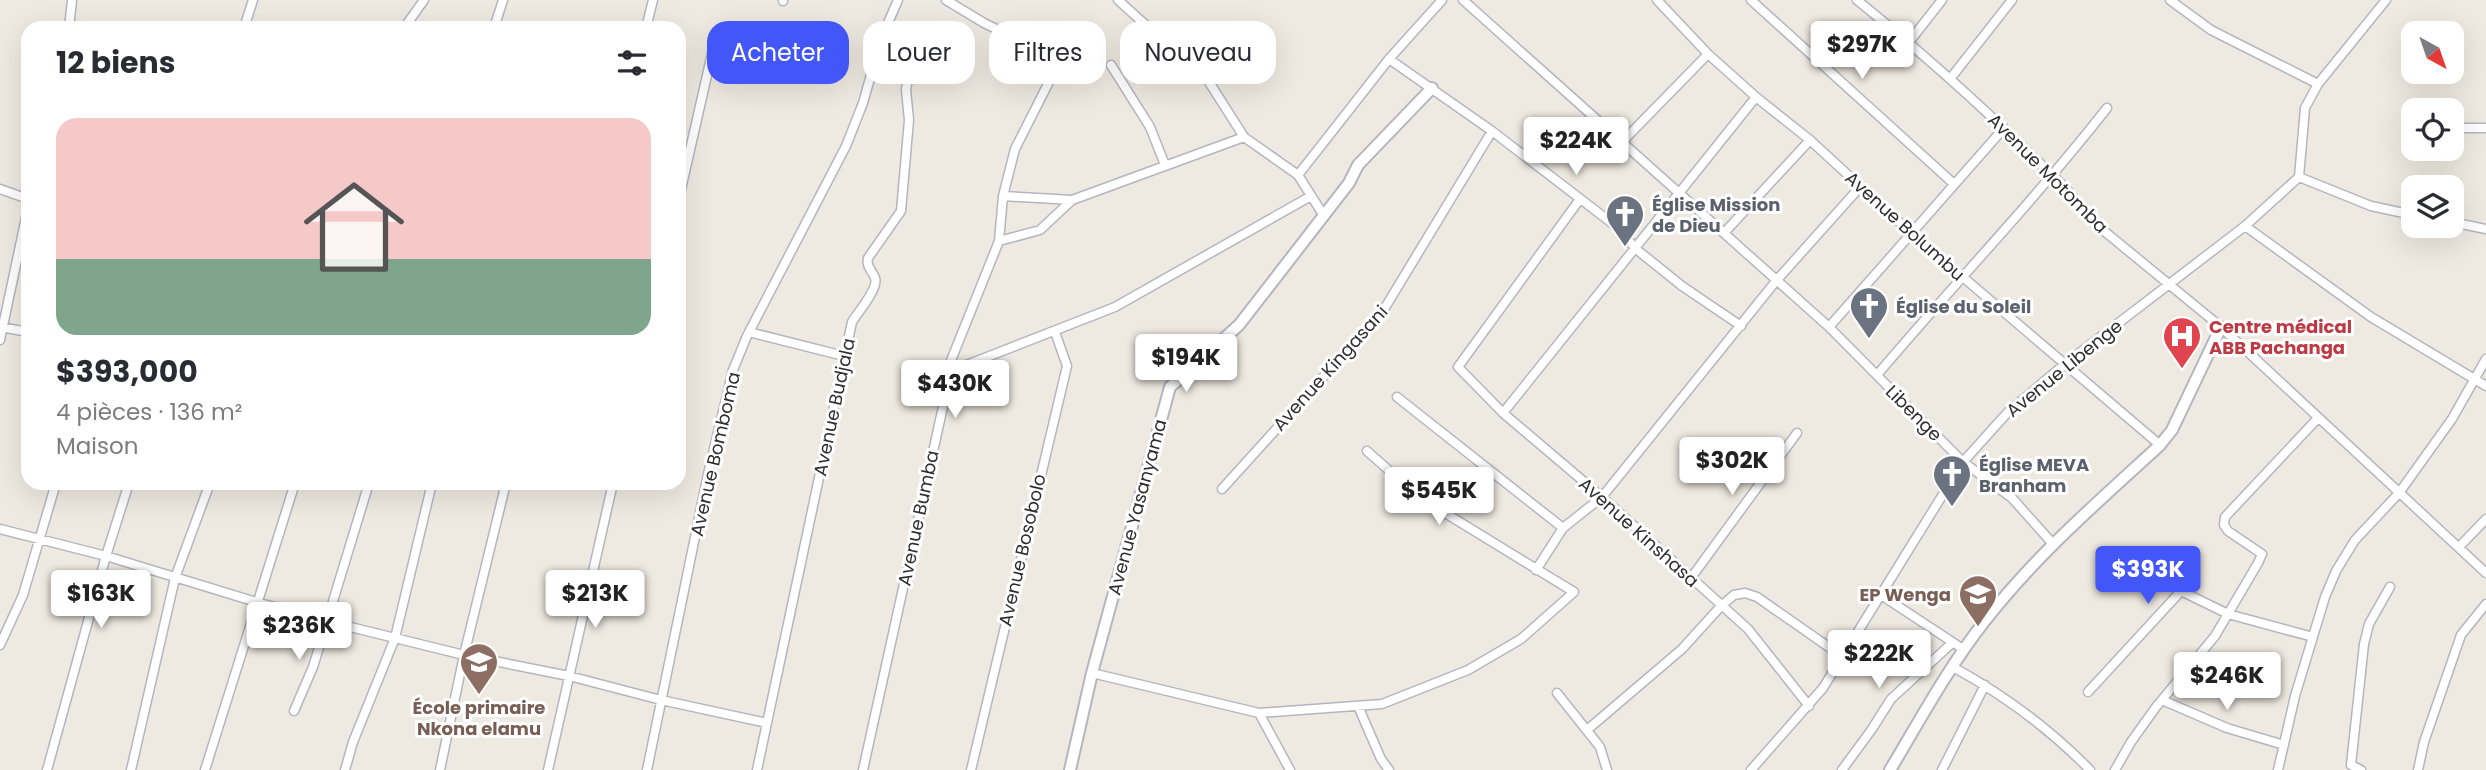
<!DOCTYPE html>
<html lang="fr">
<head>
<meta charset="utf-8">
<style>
  body { margin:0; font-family:Poppins,sans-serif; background:#f2f2f3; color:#2b2b33; height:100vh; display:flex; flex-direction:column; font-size:26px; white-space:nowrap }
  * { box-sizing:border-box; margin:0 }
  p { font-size:23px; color:#7c7c81 }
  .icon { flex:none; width:38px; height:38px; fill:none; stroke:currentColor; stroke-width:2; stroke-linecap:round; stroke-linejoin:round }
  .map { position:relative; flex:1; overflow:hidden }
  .side { position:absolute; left:21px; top:21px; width:665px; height:469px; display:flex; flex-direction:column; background:#fff; border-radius:21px; box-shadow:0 7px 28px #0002 }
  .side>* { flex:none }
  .banner { position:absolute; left:707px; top:21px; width:665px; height:63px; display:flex; gap:14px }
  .needle { width:46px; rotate:140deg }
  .fabs { position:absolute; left:2401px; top:21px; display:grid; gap:14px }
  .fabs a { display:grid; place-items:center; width:63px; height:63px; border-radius:14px; background:#fff; box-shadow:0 7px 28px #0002; font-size:35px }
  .price { position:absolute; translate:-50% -60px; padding:0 16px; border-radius:7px; background:#fff; color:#222; font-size:23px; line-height:46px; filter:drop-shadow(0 2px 4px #0008) }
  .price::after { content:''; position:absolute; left:50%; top:42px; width:21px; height:16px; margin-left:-10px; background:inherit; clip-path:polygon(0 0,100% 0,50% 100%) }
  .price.selected { background:#4357f9; color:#fff }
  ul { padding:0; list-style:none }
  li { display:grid; align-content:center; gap:14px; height:371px; padding:0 35px }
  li+li { border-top:2px solid #e1e1e2 }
  li span { display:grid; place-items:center; height:217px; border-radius:21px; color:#555 }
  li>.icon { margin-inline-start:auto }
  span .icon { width:126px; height:126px; fill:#fffc; stroke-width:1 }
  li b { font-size:30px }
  h2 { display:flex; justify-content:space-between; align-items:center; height:84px; padding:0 35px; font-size:30px }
  .pill { padding:0 24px; border-radius:21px; background:#fff; box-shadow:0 7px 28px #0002; font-size:24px; line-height:63px }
  .pill.selected { background:#4357f9; color:#fff }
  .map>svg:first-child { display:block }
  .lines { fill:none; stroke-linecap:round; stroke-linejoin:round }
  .street-casing { stroke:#b4b5c0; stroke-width:11 }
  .secondary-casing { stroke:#b4b5c0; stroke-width:14 }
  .street { stroke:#fff; stroke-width:8 }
  .secondary { stroke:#fff; stroke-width:10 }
  .labels { text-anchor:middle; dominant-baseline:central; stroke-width:6; stroke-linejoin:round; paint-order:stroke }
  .street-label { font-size:18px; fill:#2e2e2e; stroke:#fff }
  .worship-label { font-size:18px; font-weight:bold; fill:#5b616d; stroke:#fff; text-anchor:start }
  .health-label { font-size:18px; font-weight:bold; fill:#be3a42; stroke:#fff; text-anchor:start }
  .education-label { font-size:18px; font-weight:bold; fill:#785e54; stroke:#fff; text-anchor:end }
</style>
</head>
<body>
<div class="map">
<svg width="2486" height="770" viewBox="0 0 2486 770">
  <rect width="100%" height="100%" fill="#efeae1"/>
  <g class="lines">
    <defs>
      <path id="street" d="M1118,0l91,82 35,55 54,38 26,41
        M1463,0l366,327 134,135 49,36 41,46
        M1657,0l51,54 48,43 54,43 100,92 250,213
        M1751,0l203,184
        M1857,0c59,48 115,97 169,150 21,21 46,40 61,67l134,110 265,246
        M2170,0l41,30 107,54
        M783,1v-1
        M69,28l3,-28
        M244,28l9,-28
        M404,28l20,-28
        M494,28l9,-28
        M646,28l7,-28
        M1909,42l33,-42
        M1389,59l103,72 125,96 19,22 46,37 59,40
        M1111,65l39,62 15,38
        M1950,79l62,-79
        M2460,128h26
        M1623,141l85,-87
        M1298,175l91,-116 53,-59
        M2299,177l6,-69 13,-24 68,-84
        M2299,177l72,29 42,9
        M0,189l28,10
        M1003,196l69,4
        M679,198l37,-162
        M1580,199l-122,168 45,46 99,84 146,132 61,77
        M2452,222l34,7
        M2245,226l126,91 115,69
        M1724,233l86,-93
        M999,241l41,-11 32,-30 172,-63
        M0,327l28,5
        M1829,327l175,-199
        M749,332l95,24
        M0,340l28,-132
        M946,373l169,-66 196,-111
        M1877,375c76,-90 157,-174 230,-267
        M1397,397l166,131 39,-31 174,-216 84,-94
        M1503,413l253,-316
        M1222,489l161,-178 109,-180
        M0,529l106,27 150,46 70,19 138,34 105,21 92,24 106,23
        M2459,547l27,-28
        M1536,570l27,-42
        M1691,578l106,-145
        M1881,595l82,54
        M0,645l23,-50 33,-112
        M1953,667c51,28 96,61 137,103
        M1092,673l167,40 31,57
        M2088,692l93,-101 47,23 85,23
        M1557,693l43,54 7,23
        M2162,700l65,28 57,17
        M1358,706l23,53 8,11
        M294,711l19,-44 56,-184
        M1259,713l123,-9 86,-34 53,-31 53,-47 -155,-95 -52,-46
        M1587,730l95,-81 39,-43 13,-11 11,-2 12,4 86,60
        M2351,765l13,-121 5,-20 21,-37
        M2351,765l10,5
        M47,770l59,-214 23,-73
        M131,770l44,-192 35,-95
        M205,770l90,-287
        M345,770l8,-28 42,-104 37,-155
        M440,770l24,-115 42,-172
        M548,770l65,-287
        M647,770l61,-296 25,-104 14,-34 99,-190 17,-43 18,-64 17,-39
        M757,770l95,-448c6,-10 27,-34 23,-44 -3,-8 -9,-11 -7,-20l33,-47 8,-91 -3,-30 5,-30
        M863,770l81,-368 2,-29 53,-132 4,-45 12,-47 38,-75v-10l-4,-9 -65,-32 -38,-23
        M971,770l96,-404 -12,-34
        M1751,770l72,-82 140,-226 45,-50 57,-48 180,-138 54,-49
        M1842,770l30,-41 19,-30 61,-56
        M1942,770l43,-85
        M2115,770l16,-28 25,-35 59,-71 43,-73 4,-9 -34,-23 -4,-6 1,-8 93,-99
        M2278,770l17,-74 30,-99 11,-26 19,-31 44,-47 53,-74 34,-60
        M2418,770l6,-28 37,-107 25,-31"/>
      <path id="secondary" d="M1070,770l22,-97 78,-286 69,-62 110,-142 9,-18 74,-77
        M1890,770c30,-50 58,-102 94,-148 51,-66 115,-121 176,-177l12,-15 49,-103"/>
    </defs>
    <use href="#street" class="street-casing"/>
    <use href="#secondary" class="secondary-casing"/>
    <use href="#street" class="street"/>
    <use href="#secondary" class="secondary"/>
  </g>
  <defs>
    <symbol id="church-pin" viewBox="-11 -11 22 30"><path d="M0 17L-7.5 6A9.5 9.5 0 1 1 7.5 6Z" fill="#6b7280" stroke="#fff"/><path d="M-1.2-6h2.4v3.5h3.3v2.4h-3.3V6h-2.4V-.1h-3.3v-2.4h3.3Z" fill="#fff"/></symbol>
    <symbol id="hospital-pin" viewBox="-11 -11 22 30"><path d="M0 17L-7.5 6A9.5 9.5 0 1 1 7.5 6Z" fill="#e0444e" stroke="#fff"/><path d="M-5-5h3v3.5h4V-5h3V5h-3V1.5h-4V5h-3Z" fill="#fff"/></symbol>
    <symbol id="school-pin" viewBox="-11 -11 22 30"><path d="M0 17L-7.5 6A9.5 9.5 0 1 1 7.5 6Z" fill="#8d6e63" stroke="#fff"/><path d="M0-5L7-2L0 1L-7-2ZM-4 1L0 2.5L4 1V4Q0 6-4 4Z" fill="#fff"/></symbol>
  </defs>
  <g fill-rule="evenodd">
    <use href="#church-pin" x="1603" y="192" width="44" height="60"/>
    <use href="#church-pin" x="1847" y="284" width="44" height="60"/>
    <use href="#hospital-pin" x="2160" y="314" width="44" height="60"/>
    <use href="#church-pin" x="1930" y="452" width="44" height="60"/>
    <use href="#school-pin" x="1956" y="572" width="44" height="60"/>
    <use href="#school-pin" x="457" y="640" width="44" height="60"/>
  </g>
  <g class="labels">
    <g class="street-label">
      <text transform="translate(2048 173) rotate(45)">Avenue Motomba</text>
      <text transform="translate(1905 226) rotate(42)">Avenue Bolumbu</text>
      <text transform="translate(1330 368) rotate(-48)">Avenue Kingasani</text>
      <text transform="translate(2064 368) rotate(-39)">Avenue Libenge</text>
      <text transform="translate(834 407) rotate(-78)">Avenue Budjala</text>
      <text transform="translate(1914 413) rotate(45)">Libenge</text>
      <text transform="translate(715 454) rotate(-77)">Avenue Bomboma</text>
      <text transform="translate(1137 507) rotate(-75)">Avenue Yasanyama</text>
      <text transform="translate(918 518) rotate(-78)">Avenue Bumba</text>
      <text transform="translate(1639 532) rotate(42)">Avenue Kinshasa</text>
      <text transform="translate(1022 550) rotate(-77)">Avenue Bosobolo</text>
    </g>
    <g class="worship-label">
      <text x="1652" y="204">Église Mission<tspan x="1652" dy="21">de Dieu</tspan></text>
      <text x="1896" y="306">Église du Soleil</text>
      <text x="1979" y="464">Église MEVA<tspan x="1979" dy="21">Branham</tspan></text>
    </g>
    <g class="health-label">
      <text x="2209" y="326">Centre médical<tspan x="2209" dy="21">ABB Pachanga</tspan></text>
    </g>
    <g class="education-label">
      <text x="1951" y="594">EP Wenga</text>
      <text x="479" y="707" text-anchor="middle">École primaire<tspan x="479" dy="21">Nkona elamu</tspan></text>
    </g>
  </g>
</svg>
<div class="fabs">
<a><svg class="needle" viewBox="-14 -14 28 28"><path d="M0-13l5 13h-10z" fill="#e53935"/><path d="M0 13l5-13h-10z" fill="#7c7c81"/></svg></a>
<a><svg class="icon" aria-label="locate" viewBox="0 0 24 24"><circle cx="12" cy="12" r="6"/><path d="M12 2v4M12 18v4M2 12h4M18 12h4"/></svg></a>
<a><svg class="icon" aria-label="layers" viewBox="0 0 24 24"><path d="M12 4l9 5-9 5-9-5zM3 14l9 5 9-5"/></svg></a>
</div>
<b class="price" style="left:1862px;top:81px">$297K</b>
<b class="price" style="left:1576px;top:177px">$224K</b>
<b class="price" style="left:1186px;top:394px">$194K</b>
<b class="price" style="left:955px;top:420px">$430K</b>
<b class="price" style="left:1732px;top:497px">$302K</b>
<b class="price" style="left:1439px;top:527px">$545K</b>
<b class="price selected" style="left:2148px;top:606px">$393K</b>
<b class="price" style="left:101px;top:630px">$163K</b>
<b class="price" style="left:595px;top:630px">$213K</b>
<b class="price" style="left:299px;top:662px">$236K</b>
<b class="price" style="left:1879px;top:690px">$222K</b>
<b class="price" style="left:2227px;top:712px">$246K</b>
<div class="banner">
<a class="pill selected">Acheter</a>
<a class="pill">Louer</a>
<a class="pill">Filtres</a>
<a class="pill">Nouveau</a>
</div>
<section class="side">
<h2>12 biens<svg class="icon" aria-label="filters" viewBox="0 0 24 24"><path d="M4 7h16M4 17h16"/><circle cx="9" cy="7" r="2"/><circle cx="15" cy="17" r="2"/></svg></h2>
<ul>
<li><span style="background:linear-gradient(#f6c9c9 65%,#7fa58c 0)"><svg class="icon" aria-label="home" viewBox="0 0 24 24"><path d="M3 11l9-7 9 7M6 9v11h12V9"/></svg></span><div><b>$393,000</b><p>4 pièces · 136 m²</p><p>Maison</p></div></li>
</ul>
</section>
</div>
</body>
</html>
